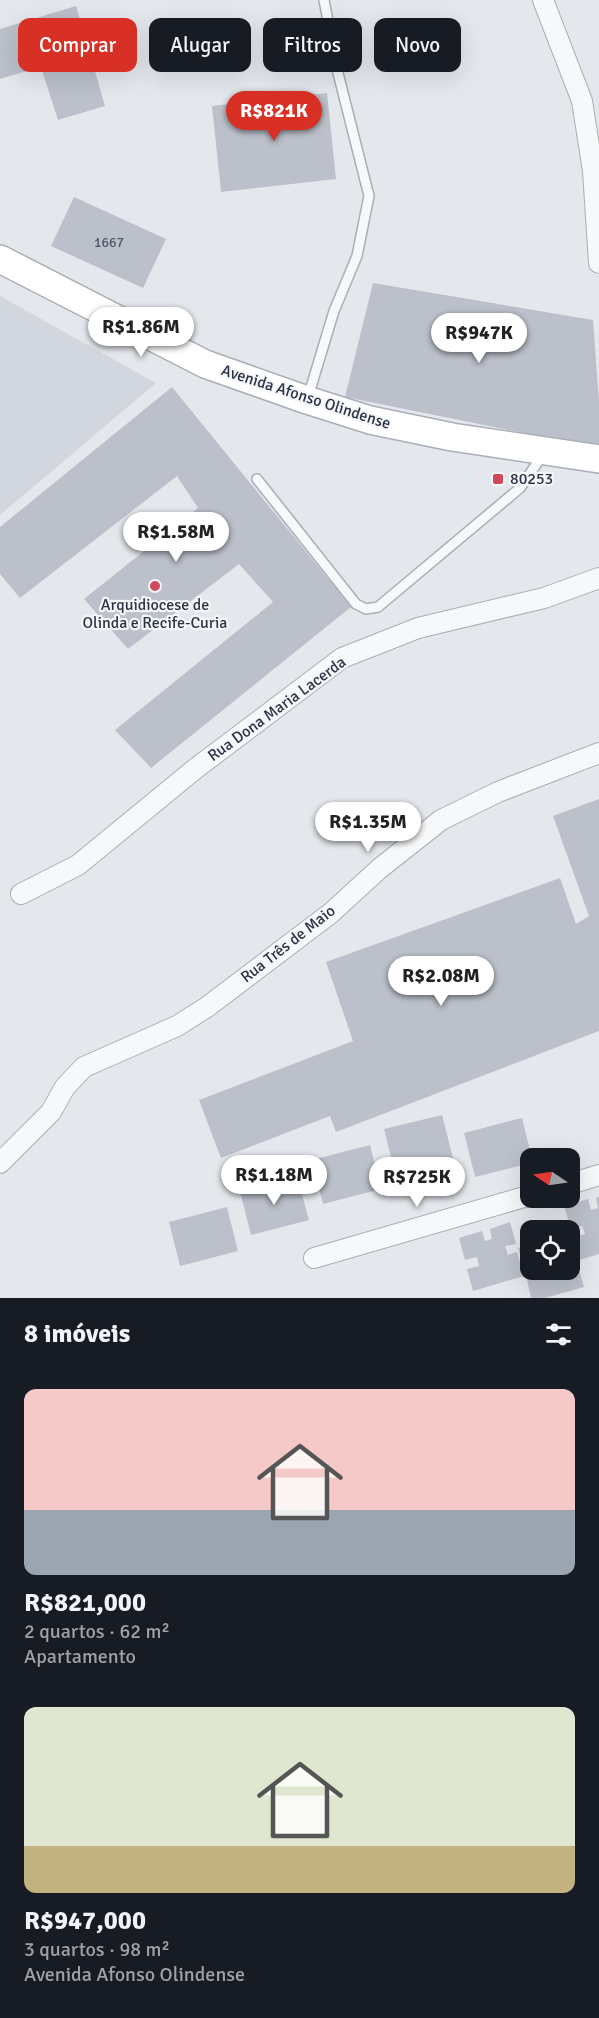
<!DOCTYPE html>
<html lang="pt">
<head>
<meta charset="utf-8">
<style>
  body { margin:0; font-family:Signika,sans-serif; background:#242831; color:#f1f3f6; height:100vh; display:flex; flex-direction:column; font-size:22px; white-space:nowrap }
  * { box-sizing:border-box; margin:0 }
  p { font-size:20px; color:#9ea1a6 }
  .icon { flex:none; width:33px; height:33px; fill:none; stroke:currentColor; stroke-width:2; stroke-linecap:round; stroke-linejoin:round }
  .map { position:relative; height:1298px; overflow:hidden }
  .panel { display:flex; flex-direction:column; background:#171b24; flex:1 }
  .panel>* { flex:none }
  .guide { position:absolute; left:18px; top:18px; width:564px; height:54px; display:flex; gap:12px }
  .needle { width:39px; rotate:283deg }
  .tools { position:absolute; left:520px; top:1148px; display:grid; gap:12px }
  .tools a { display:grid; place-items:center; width:60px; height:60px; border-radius:12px; background:#171b24; box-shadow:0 6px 24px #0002; font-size:30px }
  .price { position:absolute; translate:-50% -51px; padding:0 14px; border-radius:21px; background:#fff; color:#222; font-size:20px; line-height:39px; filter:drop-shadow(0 2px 3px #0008) }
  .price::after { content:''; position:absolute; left:50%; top:36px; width:18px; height:14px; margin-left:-9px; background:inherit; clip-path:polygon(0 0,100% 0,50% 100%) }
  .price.current { background:#d93025; color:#fff }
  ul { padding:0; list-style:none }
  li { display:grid; align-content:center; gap:12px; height:318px; padding:0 24px }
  li span { display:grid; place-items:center; height:186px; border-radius:12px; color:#555 }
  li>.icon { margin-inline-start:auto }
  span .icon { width:108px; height:108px; fill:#fffc; stroke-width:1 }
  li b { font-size:26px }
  h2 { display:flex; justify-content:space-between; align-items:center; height:72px; padding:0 24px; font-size:26px }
  .pill { padding:0 21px; border-radius:12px; background:#171b24; box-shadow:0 6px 24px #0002; font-size:21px; line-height:54px }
  .pill.current { background:#d93025; color:#fff }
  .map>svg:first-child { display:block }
  .built { fill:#d2d6de }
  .building { fill:#bbc0ca }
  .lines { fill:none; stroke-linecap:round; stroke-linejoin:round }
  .lane-casing { stroke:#a9aeb7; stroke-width:12 }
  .street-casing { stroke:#a9aeb7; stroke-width:22 }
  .secondary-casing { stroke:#a9aeb7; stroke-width:30 }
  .lane { stroke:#f7f8fa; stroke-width:9 }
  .street { stroke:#f7f8fa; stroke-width:20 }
  .secondary { stroke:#fff; stroke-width:27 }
  .poi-dot { fill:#d1495b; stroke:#f4f6f9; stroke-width:2 }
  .labels { text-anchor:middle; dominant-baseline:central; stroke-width:4.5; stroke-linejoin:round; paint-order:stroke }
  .number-label { font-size:14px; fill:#4f5766 }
  .street-label { font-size:16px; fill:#2b3445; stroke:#f4f6f9 }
  .poi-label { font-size:16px; fill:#2b3445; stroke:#f4f6f9; text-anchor:start }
</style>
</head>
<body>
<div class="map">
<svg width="599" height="1298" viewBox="0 0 599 1298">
  <rect width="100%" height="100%" fill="#e4e7ec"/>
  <path class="built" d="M0,296l156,87 -156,132z"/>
  <path class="building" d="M76,6l29,100 -47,14 -17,-53 -41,12v-50z
    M327,93l9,86 -115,13 -9,-86z
    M74,197l92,42 -23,49 -92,-42z
    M373,283l220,37 6,81v47l-254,-51z
    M172,387l179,220 -200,161 -36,-38 158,-128 -34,-38 -111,85 -44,-50 114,-91 -21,-32 -157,122 -20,-24v-47z
    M599,799v232l-263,101 -6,-16 -109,42 -22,-58 154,-59 -27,-79 234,-84 16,46 13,-8 -36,-100z
    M442,1115l11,43 -58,15 -11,-44z
    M522,1118l10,40 -1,5 -56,14 -11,-44z
    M370,1145l11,44 -58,15 -11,-44z
    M297,1176l12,44 -58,15 -11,-44z
    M599,1197v57l-20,6 -7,-22 13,-4 -3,-8 -11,3 -7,-23 24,-7 3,11 7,-2 -2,-10z
    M227,1207l11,44 -58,15 -11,-44z
    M510,1222l6,22 -11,2 3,9 9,-3 7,24 -51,15 -6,-22 12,-3 -2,-9 -12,3 -6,-22 23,-7 3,10 7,-2 -2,-10z
    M570,1237l6,18 -6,1z
    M531,1245v24l-6,2 -7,-23z
    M577,1263l7,24 -39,11h-14l-4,-18 11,-4 -1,-7h33v-4z"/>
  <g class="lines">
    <defs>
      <path id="lane" d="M308,397l26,-86 23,-55 12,-60 -31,-123 -14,-73
        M257,479l99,125 10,5 12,-2 142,-119 24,-35"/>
      <path id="street" d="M543,0l39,101 11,70 6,92
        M21,894l57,-29 117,-96 147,-111 76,-30 126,-30 55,-20
        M0,1163l51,-51 14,-25 19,-20 93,-41 30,-19 124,-94 48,-44 62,-49 57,-28 101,-39
        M570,1184l29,-9
        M314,1258l217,-63"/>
      <path id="secondary" d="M0,259l205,105 102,36 63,20 82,17 147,22"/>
    </defs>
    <use href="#lane" class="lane-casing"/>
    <use href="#street" class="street-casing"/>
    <use href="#secondary" class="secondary-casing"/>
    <use href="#lane" class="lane"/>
    <use href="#street" class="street"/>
    <use href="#secondary" class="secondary"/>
  </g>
  <g class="poi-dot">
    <rect x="492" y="473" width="12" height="12" rx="3"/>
    <circle cx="155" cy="586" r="6"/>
  </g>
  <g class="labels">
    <g class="number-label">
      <text x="109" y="242">1667</text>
    </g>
    <g class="street-label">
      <text transform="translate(306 397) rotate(18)">Avenida Afonso Olindense</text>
      <text transform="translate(277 709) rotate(-36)">Rua Dona Maria Lacerda</text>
      <text transform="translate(288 944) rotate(-38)">Rua Três de Maio</text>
    </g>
    <g class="poi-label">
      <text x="510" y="479">80253</text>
      <text x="155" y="605" text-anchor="middle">Arquidiocese de<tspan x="155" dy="18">Olinda e Recife-Curia</tspan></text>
    </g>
  </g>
</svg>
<div class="tools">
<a><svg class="needle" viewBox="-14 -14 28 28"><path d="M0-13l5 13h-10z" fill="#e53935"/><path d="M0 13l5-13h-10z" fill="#9ea1a6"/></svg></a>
<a><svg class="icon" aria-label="locate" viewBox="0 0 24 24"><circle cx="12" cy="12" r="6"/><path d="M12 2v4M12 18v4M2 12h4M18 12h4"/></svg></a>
</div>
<b class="price current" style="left:274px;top:142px">R$821K</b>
<b class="price" style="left:141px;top:358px">R$1.86M</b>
<b class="price" style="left:479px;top:364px">R$947K</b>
<b class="price" style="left:176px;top:563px">R$1.58M</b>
<b class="price" style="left:368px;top:853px">R$1.35M</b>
<b class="price" style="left:441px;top:1007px">R$2.08M</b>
<b class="price" style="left:274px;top:1206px">R$1.18M</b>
<b class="price" style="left:417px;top:1208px">R$725K</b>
<div class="guide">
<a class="pill current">Comprar</a>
<a class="pill">Alugar</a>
<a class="pill">Filtros</a>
<a class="pill">Novo</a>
</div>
</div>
<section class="panel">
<h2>8 imóveis<svg class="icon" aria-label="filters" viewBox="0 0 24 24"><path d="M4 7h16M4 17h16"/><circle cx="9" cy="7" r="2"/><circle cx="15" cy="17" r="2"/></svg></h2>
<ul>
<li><span style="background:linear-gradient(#f6c9c9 65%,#9aa5b1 0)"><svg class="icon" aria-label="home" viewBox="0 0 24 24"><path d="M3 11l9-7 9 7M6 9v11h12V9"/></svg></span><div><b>R$821,000</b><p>2 quartos · 62 m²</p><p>Apartamento</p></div></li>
<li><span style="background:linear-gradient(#dfe7d0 75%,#c2b280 0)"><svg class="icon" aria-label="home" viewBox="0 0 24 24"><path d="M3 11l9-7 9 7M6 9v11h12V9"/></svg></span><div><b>R$947,000</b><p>3 quartos · 98 m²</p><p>Avenida Afonso Olindense</p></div></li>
</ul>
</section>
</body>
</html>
